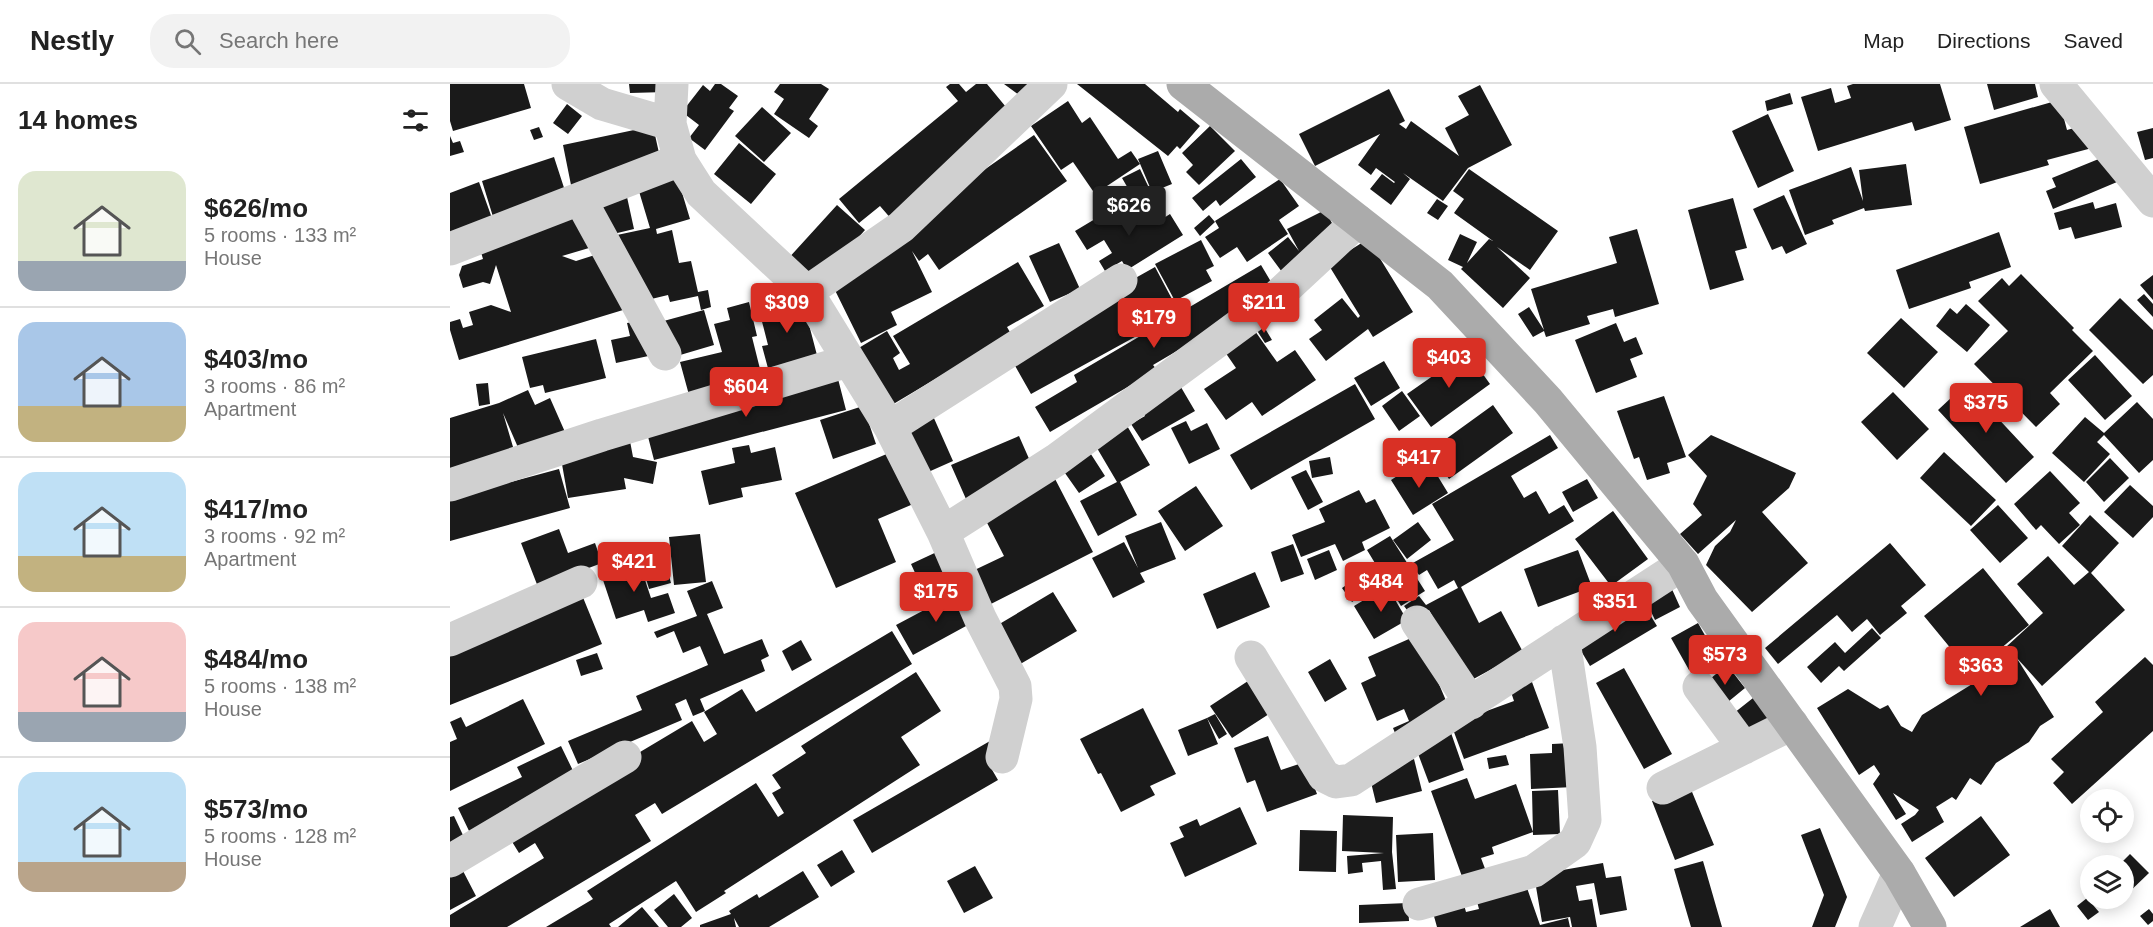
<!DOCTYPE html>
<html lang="en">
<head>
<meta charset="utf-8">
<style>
  body { margin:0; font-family:Arial,sans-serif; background:#f2f2f2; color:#222; height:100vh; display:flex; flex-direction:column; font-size:22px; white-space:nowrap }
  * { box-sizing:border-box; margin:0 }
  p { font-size:20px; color:#767676 }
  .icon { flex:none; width:33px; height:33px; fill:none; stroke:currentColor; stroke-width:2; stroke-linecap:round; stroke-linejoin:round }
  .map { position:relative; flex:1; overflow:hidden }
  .side { display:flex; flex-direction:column; background:#fff; width:450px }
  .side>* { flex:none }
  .controls { position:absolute; left:1630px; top:705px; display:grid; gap:12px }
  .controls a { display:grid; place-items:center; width:54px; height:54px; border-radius:50%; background:#fff; box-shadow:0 3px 15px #0003; font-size:30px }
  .price { position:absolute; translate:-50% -51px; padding:0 14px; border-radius:6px; background:#d93025; color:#fff; font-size:20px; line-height:39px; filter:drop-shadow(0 2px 3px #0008) }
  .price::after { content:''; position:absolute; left:50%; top:36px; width:18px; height:14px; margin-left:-9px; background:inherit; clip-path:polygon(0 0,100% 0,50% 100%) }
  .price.active { background:#222; color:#fff }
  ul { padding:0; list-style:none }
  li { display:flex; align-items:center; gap:18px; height:150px; padding:0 18px }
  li+li { border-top:2px solid #e0e0e0 }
  li span { display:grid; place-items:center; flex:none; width:168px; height:120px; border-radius:18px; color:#555 }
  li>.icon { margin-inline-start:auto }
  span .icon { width:72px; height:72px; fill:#fffc; stroke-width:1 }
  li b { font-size:26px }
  h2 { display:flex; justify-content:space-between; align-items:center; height:72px; padding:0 18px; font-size:26px }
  header { display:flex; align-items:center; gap:36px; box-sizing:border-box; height:84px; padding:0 30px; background:#fff; border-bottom:2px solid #e0e0e0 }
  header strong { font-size:28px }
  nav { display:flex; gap:33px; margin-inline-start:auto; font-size:21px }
  .search { width:420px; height:54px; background:#f2f2f2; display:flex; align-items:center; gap:15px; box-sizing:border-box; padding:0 21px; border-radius:24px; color:#767676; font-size:22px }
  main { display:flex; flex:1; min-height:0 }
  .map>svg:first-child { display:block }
  .building { fill:#1a1a1a }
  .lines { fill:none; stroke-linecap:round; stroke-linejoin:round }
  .minor { stroke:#d0d0d0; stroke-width:33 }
  .major { stroke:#ababab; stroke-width:33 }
</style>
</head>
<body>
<header>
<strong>Nestly</strong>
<div class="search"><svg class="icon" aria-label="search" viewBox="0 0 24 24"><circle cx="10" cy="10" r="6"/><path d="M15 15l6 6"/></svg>Search here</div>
<nav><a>Map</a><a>Directions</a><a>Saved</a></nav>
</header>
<main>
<section class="side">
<h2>14 homes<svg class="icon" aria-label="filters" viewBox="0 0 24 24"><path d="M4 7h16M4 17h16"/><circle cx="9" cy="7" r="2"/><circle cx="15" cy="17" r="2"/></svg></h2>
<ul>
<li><span style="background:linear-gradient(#dfe7d0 75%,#9aa5b1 0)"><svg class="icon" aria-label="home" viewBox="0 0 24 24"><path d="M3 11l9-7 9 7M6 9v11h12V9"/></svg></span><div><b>$626/mo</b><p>5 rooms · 133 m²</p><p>House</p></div></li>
<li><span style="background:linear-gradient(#a9c7e8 70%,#c2b280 0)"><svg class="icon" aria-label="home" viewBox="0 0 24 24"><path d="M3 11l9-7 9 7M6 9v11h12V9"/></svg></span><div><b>$403/mo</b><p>3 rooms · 86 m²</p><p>Apartment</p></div></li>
<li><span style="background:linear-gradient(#bfe0f5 70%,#c2b280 0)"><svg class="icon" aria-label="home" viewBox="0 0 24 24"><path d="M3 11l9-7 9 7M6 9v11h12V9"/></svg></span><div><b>$417/mo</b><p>3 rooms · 92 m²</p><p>Apartment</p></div></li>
<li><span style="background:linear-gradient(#f6c9c9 75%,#9aa5b1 0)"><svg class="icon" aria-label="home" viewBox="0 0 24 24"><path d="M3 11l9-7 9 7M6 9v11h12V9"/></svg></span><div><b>$484/mo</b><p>5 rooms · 138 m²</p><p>House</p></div></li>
<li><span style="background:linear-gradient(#bfe0f5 75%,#b9a48a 0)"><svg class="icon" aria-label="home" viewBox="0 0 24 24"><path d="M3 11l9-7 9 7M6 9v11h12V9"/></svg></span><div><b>$573/mo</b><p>5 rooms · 128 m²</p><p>House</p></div></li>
</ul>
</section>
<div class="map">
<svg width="1703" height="843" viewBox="0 0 1703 843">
  <rect width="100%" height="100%" fill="#fff"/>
  <path class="building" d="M0,0h74l7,24 -78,23 -3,-10z
    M179,0h37v8l-36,1z
    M265,0h6l17,12 -9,12 5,3 -29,39 -16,-12 10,-13 -17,-13 21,-27 7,6z
    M330,0h41l8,5 -20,30 9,7 -9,12 -35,-24 10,-15 -10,-7z
    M500,0h9l7,8 10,-8h11l28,34 -122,103 -13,-15 -21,17 -20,-24 119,-98 -12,-14z
    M554,0h41l-14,20z
    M627,0h68l33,28 2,-3 20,17 -20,23 -3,-3 -9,10z
    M1403,0h87l11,36 -36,11 -3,-9 -94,29 -17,-54 30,-9 4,15 16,-5 -4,-12z
    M1537,0h48l3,13 -44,13z
    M1030,1l32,60 -44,23 -25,33 -40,-28 7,6 -19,26 -21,-16 12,-15 12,9 1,-1 -19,-14 -5,7 -13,-10 22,-31 -65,32 -16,-32 90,-45 16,32 -6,3 7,5 5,-8 48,35 -14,-28 24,-13 -11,-19z
    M1340,9l3,11 -26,7 -2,-10z
    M1609,16l8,30 18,-5 7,23 -45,12 2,5 -69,19 -16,-57z
    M618,17l14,22 8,-6 28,42 13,-8 9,13 -45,30 -22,-32 -12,8 -30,-44z
    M117,20l15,12 -14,18 -15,-11z
    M312,23l29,26 -27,29 -29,-26z
    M1318,30l26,57 -36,17 -26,-57z
    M203,42l10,45 -91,19 -9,-45z
    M760,42l25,25 -36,34 -13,-13 7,-7 -11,-12z
    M89,43l4,10 -9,3 -4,-10z
    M1703,44v30l-8,2 -8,-28z
    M584,51l33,46 -128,89 -11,-16 -9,7 -7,-10 20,41 -41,20 6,13 -36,18 -34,-69 81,-51z
    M0,52l3,7 7,-2 4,11 -14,4z
    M289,59l37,31 -25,30 -37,-30z
    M708,67l14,33 -20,8 -14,-33z
    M1656,72l11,26 -64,27 -7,-18 10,-4 -4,-9z
    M104,73l13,40 -73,23 -12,-39z
    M791,75l15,18 -36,29 -4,-6 -13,11 -11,-13z
    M1456,80l6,41 -47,6 -1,-3 -32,12 2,4 -29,11 -16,-45 62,-23 12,34 -4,-31z
    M690,85l9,19 -16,9 -11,-19z
    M1019,85l89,62 -28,39 -33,-23 33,31 -27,30 -42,-39 2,-2 -15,-7 12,-26 17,8 -10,21 22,-24 4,2 -39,-28 10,-14 -11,-8z
    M227,92l13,43 -34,10 1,5 15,-4 7,33 12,-2 7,31 10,-2 3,17 -10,3 -3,-14 -28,6 -2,-7 -25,6 -26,-66 33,-7 -12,-40z
    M830,95l19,27 -20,14 9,14 -41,28 -10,-15 -17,11 -15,-21 14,-9 -4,-7z
    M29,98l14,39 -43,16v-44z
    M1334,111l23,49 -21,10 -4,-8 -10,4 -19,-41z
    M177,113l7,32 -29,7 -8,-32z
    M1283,114l14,50 -12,3 9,29 -34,10 -22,-80z
    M987,115l11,7 -10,14 -11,-7z
    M1643,118l2,7 21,-6 6,24 -47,12 -4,-12 -12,3 -5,-17z
    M387,121l28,25 -50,56 -29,-25z
    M665,123l11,19 23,-14 7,11 14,-9 13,21 -56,35 -5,-9 -17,10 -6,-10 13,-8 -8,-13 -17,10 -12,-19z
    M127,125l12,39 -27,8 14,5 22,-7 25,56 -164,50 -9,-30v-8l10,-3 3,9 10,-3 -4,-13 22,-7 20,7 -15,-47 -6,19 -7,-2 -20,6 -4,-13 3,-9 21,-7 -6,-20z
    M875,126l15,28 -58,34 -14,-19 20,-16 11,14 -12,-22z
    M759,131l6,7 -15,14 -6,-8z
    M1187,145l22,75 -44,13 -2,-8 -26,7 3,8 -44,13 -2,-6 -11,6 -15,-23 11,-7 15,23 -13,-41 86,-26 -8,-26z
    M1549,148l12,35 -42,15 2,6 -62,21 -13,-39z
    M918,155l45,73 -40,25 -5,-8 -42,32 -17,-22 13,-9 -8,-10 28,-22 16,20 2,-2 -32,-52z
    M751,156l13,26 -8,4 6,11 -37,20 -20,-37z
    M609,159l21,46 -30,13 -21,-46z
    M568,178l26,44 -37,21 4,7 -126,75 -33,-57 35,-21 13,22 -7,5 6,12 11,-6 -17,-28z
    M811,181l16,27 -124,73 4,5 -107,62 -15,-25 42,-25 -3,-7z
    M705,183l18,34 -26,15 6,11 -122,67 -22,-39 89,-56z
    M1571,190l53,54 -2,2 21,21 -43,42 10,11 -24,23 -62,-63 34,-33 -30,-30 24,-23 7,8z
    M1703,191v25l-13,-15z
    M351,210l17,65 -49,13 -7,-26 6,-1 -10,-39z
    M1694,210l9,10v13l-16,-17z
    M1670,214l33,32v45l-10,9 -54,-54z
    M299,218l8,34 -5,1 10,40 -73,18 -9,-33 42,-10 -8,-28 16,-4 -3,-12z
    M1516,220l24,21 -23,27 -31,-26 14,-18 7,6z
    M254,226l10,35 -44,13 -10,-36z
    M1451,234l37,34 -34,36 -37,-35z
    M195,236l8,35 -37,8 -5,-23 19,-4 -3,-13z
    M1166,239l8,19 12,-5 7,17 -13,5 7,18 -41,16 -21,-53z
    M813,241l9,15 -7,3 -9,-14z
    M805,247l22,31 18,-12 21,30 -54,36 -10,-14 -26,18 -22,-31 32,-21 -11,-16z
    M146,255l10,39 -61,15 -2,-8 -13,3 -8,-31z
    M1017,268l23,32 -59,43 -24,-33z
    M1645,271l37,41 -27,24 -37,-40z
    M934,277l16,27 -29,18 -17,-28z
    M387,291l9,35 -192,50 -9,-35z
    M725,293l20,34 -53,30 -11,-17 14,-8 -10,-17z
    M38,299l2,21 -11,2 -3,-22z
    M905,300l20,35 -124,71 -21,-35z
    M1516,300l68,73 -28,26 -68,-73z
    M78,306l7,15 15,-7 15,34 -45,20 -17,-39 13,44 -66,20v-59l49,-15z
    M952,307l18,25 -21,15 -17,-25z
    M1443,308l36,37 -32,31 -36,-38z
    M1214,312l22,61 -19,6 3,10 -23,7 -8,-23 -5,2 -17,-48z
    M1687,318l16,17v41l-14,13 -35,-38 -7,7 13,12 -26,28 -32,-29 33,-36 19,16z
    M1043,321l20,28 -64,46 -11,-16 17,-12 -9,-12z
    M413,322l13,38 -43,15 -13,-39z
    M483,332l20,45 -27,12 -20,-45z
    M736,337l5,10 16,-8 13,26 -31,15 -18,-36z
    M676,340l24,41 -30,17 17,33 -39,21 -18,-35 37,-19 -23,-39z
    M1100,351l8,13 -47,28 13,22 12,-7 13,23 15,-9 10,16 -113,66 18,36 22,-12 22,41 -55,30 -39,-72 -5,3 -1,18 -19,-25 15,-10 7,9 32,-17 -4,-8 -16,9 -11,-19 -8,5 -8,-11 43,-24 -22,-36z
    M1261,351l85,38 -7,15 -27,24 46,51 -56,49 -46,-47 9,-19 15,-14 6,-12 -38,34 -18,-20 22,-19 -9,-11 14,-28 -19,-21z
    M569,352l15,34 -68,29 -15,-34z
    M180,357l3,16 24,5 -4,22 -29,-6 2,11 -58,9 -8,-45z
    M299,361l2,8 24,-6 7,33 -41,8 2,9 -34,8 -8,-34 34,-8 -3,-15z
    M637,364l18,28 -26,17 -19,-27z
    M446,366l22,52 -40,17 18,43 -60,26 -41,-95z
    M1494,368l52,48 -25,26 -51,-48z
    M880,373l3,17 -21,4 -3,-17z
    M1660,374l19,20 -25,24 -18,-20z
    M966,380l7,12 11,-6 14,23 -35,22 -22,-35z
    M109,385l11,39 -120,33v-48l50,-8z
    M856,386l17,32 -15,8 -17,-33z
    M1600,387l30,32 -11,10 11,12 -21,19 -18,-19 -5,5 -22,-26z
    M603,391l40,77 -112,57 -17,-34 40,-19 -23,-45z
    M1137,395l11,19 -25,14 -11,-20z
    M1680,401l23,21v11l-20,21 -29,-26z
    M746,402l27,40 -38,25 -27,-40z
    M909,406l7,13 9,-4 15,29 -28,14 3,8 -22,11 -8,-17 -34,13 -9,-22 33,-13 -6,-13z
    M1548,421l30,33 -28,25 -30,-33z
    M1163,427l35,48 -37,27 -36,-47z
    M1640,431l29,28 -28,30 34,37 -83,76 -26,-29 38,60 -14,9 -11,16 -33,21 -15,22 -11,-7 -14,22 -4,-3 -16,10 8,15 -32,20 -11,-18 14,-9 4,-5 -26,-17 13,21 -10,6 -23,-36 7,-10 -6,-9 -15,10 -42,-67 31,-19 32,20 8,-4 13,21 11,6 10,-17 94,-58 -10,-10 37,-34 -26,-29 31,-28 26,29 15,-13 -27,-26z
    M711,438l15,37 -36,14 5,9 -32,16 -21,-40 32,-16 14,26 -13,-32z
    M968,438l13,18 -24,19 -14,-19z
    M109,445l9,24 27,-10 7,20 -64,24 -17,-44z
    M250,450l6,48 -32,3 -5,-48z
    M940,452l35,55 -24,15 -34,-56z
    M1440,459l36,42 -25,21 6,7 -27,22 -13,-16 -15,13 -15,-17 -59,49 -13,-16z
    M843,460l11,30 -23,8 -10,-30z
    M491,466l16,35 -30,14 -16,-35z
    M879,466l8,20 -22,10 -8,-21z
    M1128,466l14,37 -54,20 -14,-38z
    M212,467l9,32 -22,6 -9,-32z
    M188,475l13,39 17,-5 7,20 -27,9 -4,-12 -28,9 -16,-48z
    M923,483l10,14 -31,21 -10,-14z
    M1533,484l46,57 -58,48 -47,-57z
    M805,488l15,35 -53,22 -14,-35z
    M262,497l11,27 -16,6 17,40 38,-15 7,17 -8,4 4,11 -65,28 5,12 -12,5 -7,-17 -11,5 7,16 -104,44 -10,-23 74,-31 -6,-14 72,-31 -8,-19 -17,7 -9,-22 -17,7 -3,-6 43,-16 -10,-25z
    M937,502l20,34 -33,19 -20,-33z
    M1221,503l9,20 -25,13 -10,-21z
    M510,507l17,29 -64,35 -17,-30z
    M603,508l24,39 -62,36 -24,-38z
    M132,511l20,49 -152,61v-57z
    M1191,516l16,26 -67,40 -16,-27z
    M1248,539l18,32 -27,15 -18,-32z
    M1422,544l9,10 -37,33 -5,-5 -18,17 -14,-16 28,-25 10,11z
    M442,547l20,33 -250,150 -7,-11 -20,12 16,26 -144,86h-57v-12l94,-57 -9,-15 -16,10 -13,-21 186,-111 12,21 13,-8 -13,-22 38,-23 14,23z
    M968,551l32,75 -55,23 -2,-5 16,-7 -5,-12 -27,12 -16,-38 15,-7 -8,-19z
    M351,556l11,20 -20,11 -10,-20z
    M147,569l6,16 -22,7 -5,-16z
    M1695,573l8,8v66l-81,73 -19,-21 11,-11 -13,-13 52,-47 -8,-10z
    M880,575l17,30 -22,13 -17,-30z
    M1277,581l18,23 -22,18 -18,-23z
    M1174,584l48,86 -28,15 -48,-86z
    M466,588l25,39 -40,26 19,28 -196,126 2,2 -30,19 -20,-31 -67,43 2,3h-65l47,-28 -6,-8 169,-108 22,34 6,-4 -12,-20 9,-5 -9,-13 34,-22 -5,-7z
    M798,597l21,33 -37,24 -22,-32z
    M1082,598l17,46 -85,31 -13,-35 63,-23 -4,-12z
    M1303,614l17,21 -24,19 -17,-21z
    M73,615l22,45 -95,47v-49l7,-3 -7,-17 11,-5 5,10z
    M693,624l33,66 -26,12 5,9 -34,17 -20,-39 -3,1 -18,-35z
    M765,630l12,20 -8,5 -12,-21z
    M757,634l11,26 -30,12 -10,-26z
    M1000,646l14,40 -35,13 -15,-40z
    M818,652l13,34 24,-8 12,32 -50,18 -12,-32 -8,3 -13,-35z
    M540,657l-3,20 11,19 -126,73 -19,-33z
    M1122,659l2,44 -43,2 -1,-35 22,-1v-9z
    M111,662l17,35 -108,52 -12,-25 64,-31 -5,-10z
    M1056,671l3,10 -20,4 -2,-11z
    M964,675l8,32 -46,12 -8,-33z
    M1017,694l8,21 41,-15 17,48 -41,15 2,7 -13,4 6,16 -23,8 -33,-91z
    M1240,703l24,58 -39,15 -23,-59z
    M1108,706l2,44 -27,1 -1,-44z
    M790,723l17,37 -72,33 -15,-34 14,-6 -5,-10 18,-8 3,7z
    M893,731l50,2 -1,35 4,37 -13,1 -2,-29 -19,2 1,9 -15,2 -1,-18 37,-3 -42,-2z
    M4,732l15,32 -19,8v-39z
    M1531,732l29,39 -56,42 -29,-39z
    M1370,744l27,69 -12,30h-23l12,-32 -23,-60z
    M850,746l37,1 -1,41 -37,-1z
    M983,749l2,47 -37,2 -2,-47z
    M392,766l13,22 -24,15 -14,-22z
    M1680,770l19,19 -25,24v-31h-6z
    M1253,777l19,66h-31l-17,-58z
    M1153,779l3,15 15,-2 6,34 -27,5 -6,-32 -18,3 3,15 13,-2 5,28h-25l-2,-10 -28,5 -8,-47z
    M525,782l18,32 -29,15 -17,-32z
    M12,785l14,27 -26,14v-34z
    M353,787l16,26 -50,30h-30l-5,-9 2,9h-36v-2l31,-11 -2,-3 28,-17 2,4z
    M1077,804l13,37 28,-7 2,9h-133l-7,-25 31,-8 5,18 13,-3 -3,-11z
    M224,810l18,24 -11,9h-13l-14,-17z
    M1637,814l12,14 -11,8 -11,-14z
    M958,819l1,18 -50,2v-18z
    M192,823l17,20h-41z
    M1600,825l10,18h-40z
    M1699,825l4,5v7l-5,4 -8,-9z"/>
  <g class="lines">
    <path class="minor" d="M118,0l34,20 68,20
      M222,0l-2,40 10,36 21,33 106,99 83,135 53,105 37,86 35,68 1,13 -14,58
      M1606,0l97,117
      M130,115l85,155
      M0,165l230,-89
      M357,208l94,-65 150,-143
      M440,343l231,-147
      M0,401l152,-50 246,-74
      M493,448l113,-72 216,-159 86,-80
      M967,538l54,81
      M0,556l131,-58
      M801,573l73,119 12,6 15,-2 332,-216
      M1249,603l45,61
      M1213,704l129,-64
      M0,777l175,-104
      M969,820l115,-33 41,-29 10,-22 -5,-73 -16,-106
      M1425,843l24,-54"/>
    <path class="major" d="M733,0l257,201 108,116 135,163 19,36 197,273 31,54"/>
  </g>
</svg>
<div class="controls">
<a><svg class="icon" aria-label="locate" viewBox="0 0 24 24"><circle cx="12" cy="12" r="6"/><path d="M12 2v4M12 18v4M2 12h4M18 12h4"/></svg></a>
<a><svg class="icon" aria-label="layers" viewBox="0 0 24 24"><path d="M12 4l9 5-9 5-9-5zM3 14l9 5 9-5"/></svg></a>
</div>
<b class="price active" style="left:679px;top:153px">$626</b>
<b class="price" style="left:337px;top:250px">$309</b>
<b class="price" style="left:814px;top:250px">$211</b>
<b class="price" style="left:704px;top:265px">$179</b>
<b class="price" style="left:999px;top:305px">$403</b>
<b class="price" style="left:296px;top:334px">$604</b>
<b class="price" style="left:1536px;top:350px">$375</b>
<b class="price" style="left:969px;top:405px">$417</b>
<b class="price" style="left:184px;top:509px">$421</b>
<b class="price" style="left:931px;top:529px">$484</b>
<b class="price" style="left:486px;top:539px">$175</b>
<b class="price" style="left:1165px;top:549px">$351</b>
<b class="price" style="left:1275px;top:602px">$573</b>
<b class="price" style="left:1531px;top:613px">$363</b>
</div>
</main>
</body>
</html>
